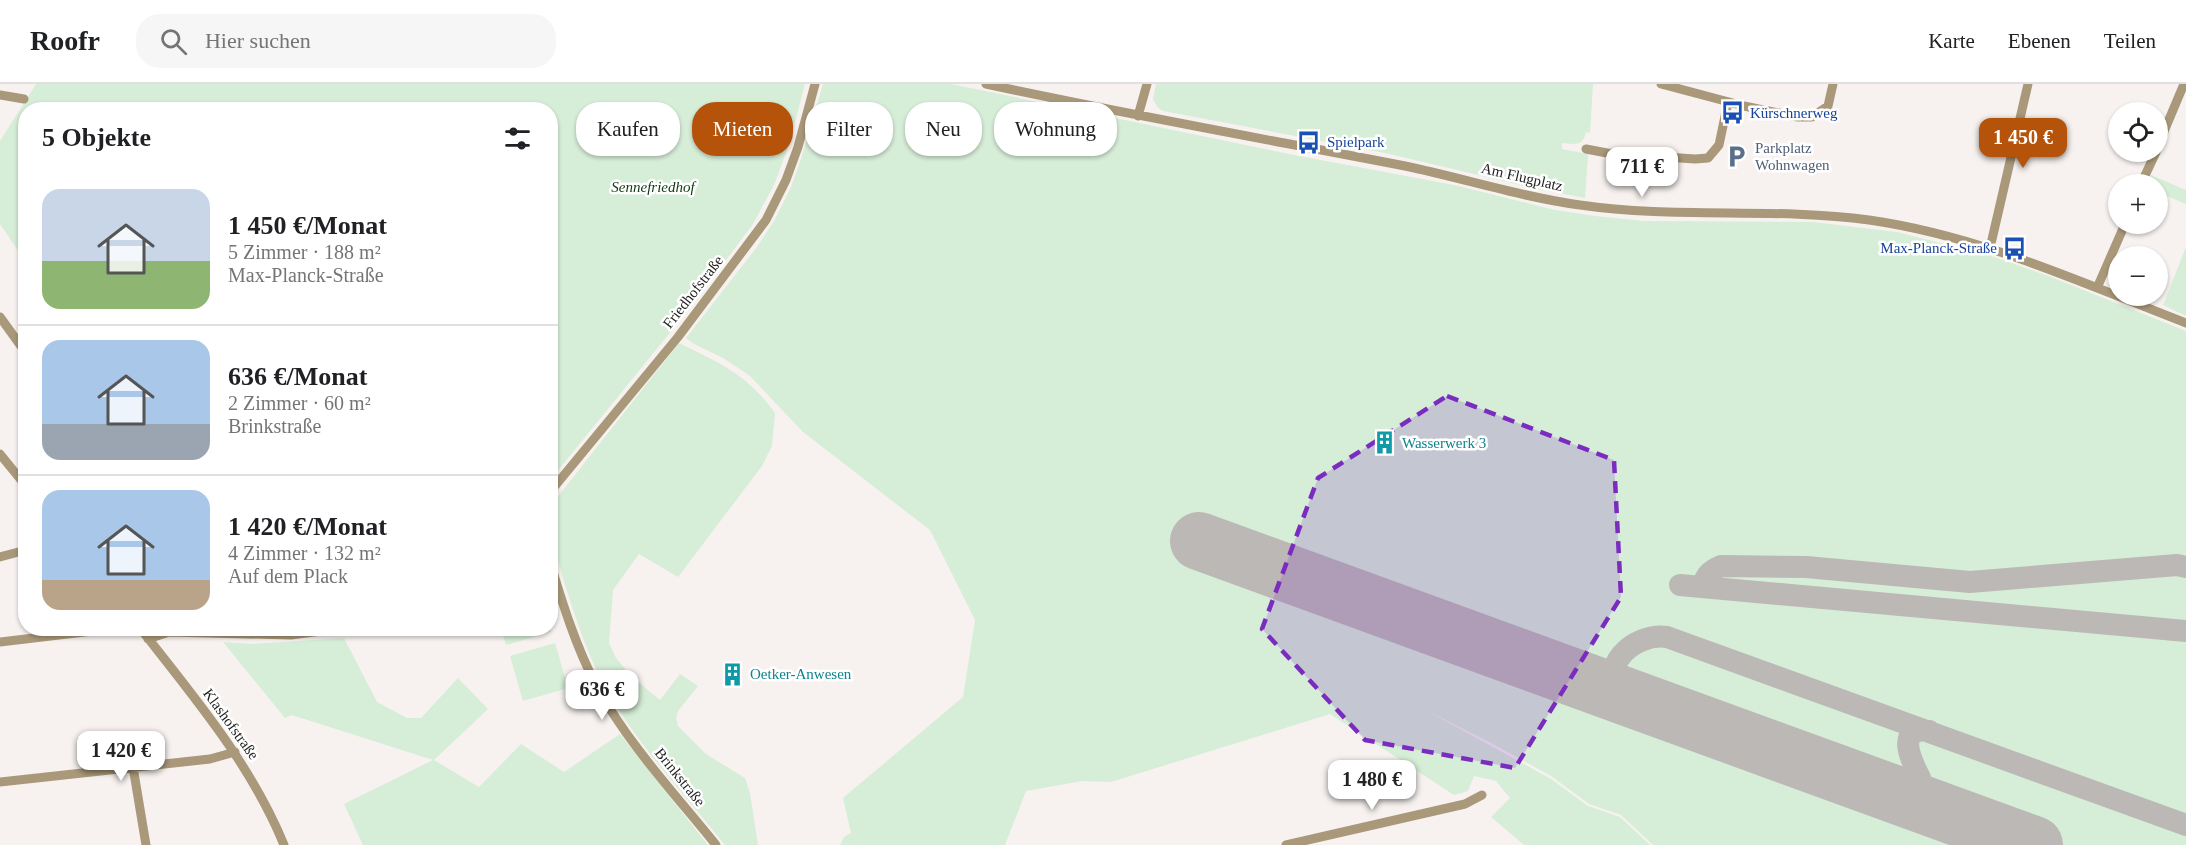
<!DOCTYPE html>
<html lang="de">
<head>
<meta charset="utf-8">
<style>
  body { margin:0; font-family:"Times New Roman",serif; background:#f6f6f6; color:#202124; height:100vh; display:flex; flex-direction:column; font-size:22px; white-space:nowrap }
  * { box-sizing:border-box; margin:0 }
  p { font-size:20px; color:#757577 }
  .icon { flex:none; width:33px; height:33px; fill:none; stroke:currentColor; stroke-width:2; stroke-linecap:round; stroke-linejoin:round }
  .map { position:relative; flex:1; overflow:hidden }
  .details { position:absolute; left:18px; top:18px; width:540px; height:534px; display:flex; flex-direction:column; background:#fff; border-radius:24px; box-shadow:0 2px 4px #0004 }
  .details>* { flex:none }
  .top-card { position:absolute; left:576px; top:18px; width:570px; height:54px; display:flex; gap:12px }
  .controls { position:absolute; left:2108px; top:18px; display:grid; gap:12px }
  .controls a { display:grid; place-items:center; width:60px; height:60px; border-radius:50%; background:#fff; box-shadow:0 2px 4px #0004; font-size:30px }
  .price { position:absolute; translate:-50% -51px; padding:0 14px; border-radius:12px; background:#fff; color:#222; font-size:20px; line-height:39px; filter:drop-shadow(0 2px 3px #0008) }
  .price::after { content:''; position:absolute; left:50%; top:36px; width:18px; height:14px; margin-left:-9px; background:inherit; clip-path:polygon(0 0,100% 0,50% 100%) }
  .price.on { background:#b45309; color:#fff }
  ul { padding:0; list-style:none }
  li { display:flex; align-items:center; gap:18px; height:150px; padding:0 24px }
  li+li { border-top:2px solid #e0e0e0 }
  li span { display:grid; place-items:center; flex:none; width:168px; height:120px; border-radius:18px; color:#555 }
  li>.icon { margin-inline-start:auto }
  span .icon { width:72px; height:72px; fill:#fffc; stroke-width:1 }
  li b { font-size:26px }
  h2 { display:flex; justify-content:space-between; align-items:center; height:72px; padding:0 24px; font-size:26px }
  .pill { padding:0 21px; border-radius:24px; background:#fff; box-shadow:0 2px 4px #0004; font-size:21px; line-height:54px }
  .pill.on { background:#b45309; color:#fff }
  header { display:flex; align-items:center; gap:36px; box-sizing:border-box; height:84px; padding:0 30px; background:#fff; border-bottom:2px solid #e0e0e0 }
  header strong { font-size:28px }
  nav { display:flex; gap:33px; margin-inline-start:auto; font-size:21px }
  .search { width:420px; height:54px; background:#f6f6f6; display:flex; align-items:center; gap:15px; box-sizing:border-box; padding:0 21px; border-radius:24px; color:#757577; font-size:22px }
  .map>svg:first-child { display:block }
  .green { fill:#d6edd7 }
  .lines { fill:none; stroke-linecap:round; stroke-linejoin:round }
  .taxiway { stroke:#bcb8b6; stroke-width:22 }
  .runway { stroke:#bcb8b6; stroke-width:58 }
  .minor { stroke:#a99879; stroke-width:9 }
  .marked { fill:#7b2cbf; fill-opacity:0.2; stroke:#7b2cbf; stroke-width:4.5; stroke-dasharray:12 8; stroke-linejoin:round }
  .labels { text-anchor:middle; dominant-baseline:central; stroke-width:5; stroke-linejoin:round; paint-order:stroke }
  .transit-label { font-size:15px; fill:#164399; stroke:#fff; text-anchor:start }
  .service-label { font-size:15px; fill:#4e5e75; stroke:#fff; text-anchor:start }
  .street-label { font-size:15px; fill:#1f1e1d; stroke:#fff }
  .park-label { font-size:15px; font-style:italic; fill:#0e3714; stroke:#fff }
  .culture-label { font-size:15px; fill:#0d838f; stroke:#fff; text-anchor:start }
</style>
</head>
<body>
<header>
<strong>Roofr</strong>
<div class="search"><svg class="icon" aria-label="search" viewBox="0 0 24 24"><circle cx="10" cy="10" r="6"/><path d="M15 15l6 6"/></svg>Hier suchen</div>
<nav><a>Karte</a><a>Ebenen</a><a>Teilen</a></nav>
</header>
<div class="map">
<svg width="2186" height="761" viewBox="0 0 2186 761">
  <rect width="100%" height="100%" fill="#f7f2f0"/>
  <path class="green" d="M36,0h769l-16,61 -15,40 -21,39 -63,84 -139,171 -1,-369h-524l-1,151 -25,-37v-83z
    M823,0h128l343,71 160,30 101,25 40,6 49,5 169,1 84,10 94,24 55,19 140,56v514h-533l-32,-30 -32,-11 -38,-28 -56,-31 -71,-36 127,70 37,27 32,11 30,28h-126l-33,-28 19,-19 -14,-17 -22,-5 -6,15 -14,4 -124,-81 -219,68 -29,-1 -56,10 -21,54h-165l4,-8 7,-4 -8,-35 120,-101 12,-77 -45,-90 -127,-98 -53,-56 -27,-18 -29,-14 -8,-6 71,-91 17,-26 17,-34 9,-25z
    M1156,0h437l-3,49 -4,-1c-3,15 -12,12 -24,11v6l26,5 -3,44 -47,-9 -153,-36 -222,-42 -5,-3 -5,-9z
    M2151,91l35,15v14l-29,-12v-8h-10z
    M2186,163v69l-23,-11z
    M679,259c41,20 69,32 96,70l-3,33 -10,20 -84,111 -39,-23 -26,36 -4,53 7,15 15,18 29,24 20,-26 18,12 -20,25 -2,7 2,8 28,28 39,24 5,15 8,52h-33c-45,-56 -98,-111 -129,-176 -14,-30 -24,-62 -34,-94 -6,-23 -16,-47 -10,-71z
    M501,545h49l1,3 -45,13z
    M344,554l33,64 30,16h14l37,-40 30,31 -54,51 45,27 42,-43 43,28 56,-38 88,111h-345l-19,-41 89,-44 -141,-45 -7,3 -62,-76 29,2z
    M555,559l13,45 -45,13 -13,-45z"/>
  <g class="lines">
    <path class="taxiway" d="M1680,501l506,46
      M1703,503c2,-12 7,-16 18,-21l85,1 164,15 207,-17 9,2
      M1625,612c-31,-26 8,-64 42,-59l519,188
      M1929,647c-34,-4 -18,29 -10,45 4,9 7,19 13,26 5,6 13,9 20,13"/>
    <path class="runway" d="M1199,457l835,304"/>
    <path class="minor" d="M986,0c139,30 279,55 419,82 58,12 116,31 175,39 96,14 193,2 289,15 112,16 213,63 317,103
      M1661,0l83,22 54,11h14l16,-11 5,-22
      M0,11l24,4
      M1138,32l9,-32
      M2157,64l27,-64
      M1586,65l21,4 88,6 13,-1 11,-13 9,-43
      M2141,100l15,-32
      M1990,164l38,-164
      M2097,204l28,-64
      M0,233l26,36
      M0,370l26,32
      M550,408l128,-155 88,-117 20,-40 12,-33 17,-63
      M0,473l26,-7
      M550,478c13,43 26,85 47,125 32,58 78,107 119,158
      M140,544c54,69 111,136 144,217
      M148,555l21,-7 122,3 53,-7
      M0,558l118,-14
      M133,683l13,78
      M0,698l210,-23 25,-7
      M1286,761l179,-41 17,-9"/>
  </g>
  <path class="marked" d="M1447,312l167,64 7,137 -106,171 -150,-28 -103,-111 56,-151z"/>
  <defs>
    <symbol id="bus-bare" viewBox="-9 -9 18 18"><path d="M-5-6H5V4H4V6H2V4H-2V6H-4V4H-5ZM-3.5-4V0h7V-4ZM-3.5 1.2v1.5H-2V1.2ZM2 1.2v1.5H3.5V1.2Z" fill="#1a4fb4" stroke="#fff" stroke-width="2.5" paint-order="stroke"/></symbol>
    <symbol id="parking-bare" viewBox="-9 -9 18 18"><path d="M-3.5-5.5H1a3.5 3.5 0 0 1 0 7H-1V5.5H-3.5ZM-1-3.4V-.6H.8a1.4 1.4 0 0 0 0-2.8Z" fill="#5c6f8a" stroke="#fff" stroke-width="2.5" paint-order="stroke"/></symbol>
    <symbol id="building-bare" viewBox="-9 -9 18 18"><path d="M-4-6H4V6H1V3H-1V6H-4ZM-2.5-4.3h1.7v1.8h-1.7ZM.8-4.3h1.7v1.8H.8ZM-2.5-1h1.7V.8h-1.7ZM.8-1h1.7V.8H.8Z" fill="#0f9aa8" stroke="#fff" stroke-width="2.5" paint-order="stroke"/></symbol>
  </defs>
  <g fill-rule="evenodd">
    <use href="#bus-bare" x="1716" y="12" width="33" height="33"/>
    <use href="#bus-bare" x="1292" y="42" width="33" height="33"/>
    <use href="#parking-bare" x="1720" y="56" width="33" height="33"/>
    <use href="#bus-bare" x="1998" y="148" width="33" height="33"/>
    <use href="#building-bare" x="1368" y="342" width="33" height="33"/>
    <use href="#building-bare" x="716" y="574" width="33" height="33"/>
  </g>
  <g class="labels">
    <g class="transit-label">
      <text x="1750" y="29">Kürschnerweg</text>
      <text x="1327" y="58">Spielpark</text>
      <text x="1997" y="164" text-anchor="end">Max-Planck-Straße</text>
    </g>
    <g class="service-label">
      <text x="1755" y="64">Parkplatz<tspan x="1755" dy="17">Wohnwagen</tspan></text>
    </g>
    <g class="street-label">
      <text transform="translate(1522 93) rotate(13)">Am Flugplatz</text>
      <text transform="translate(693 208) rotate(-52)">Friedhofstraße</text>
      <text transform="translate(231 640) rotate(54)">Klashofstraße</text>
      <text transform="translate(680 693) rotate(51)">Brinkstraße</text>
    </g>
    <g class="park-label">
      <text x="653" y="103">Sennefriedhof</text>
    </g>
    <g class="culture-label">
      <text x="1402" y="359">Wasserwerk 3</text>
      <text x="750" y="590">Oetker-Anwesen</text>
    </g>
  </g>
</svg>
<div class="controls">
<a><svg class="icon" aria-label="locate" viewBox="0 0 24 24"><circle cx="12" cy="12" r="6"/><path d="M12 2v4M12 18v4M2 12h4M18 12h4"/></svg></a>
<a>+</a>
<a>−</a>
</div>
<b class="price on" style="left:2023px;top:85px">1 450 €</b>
<b class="price" style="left:1642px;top:114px">711 €</b>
<b class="price" style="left:602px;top:637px">636 €</b>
<b class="price" style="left:121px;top:698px">1 420 €</b>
<b class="price" style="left:1372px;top:727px">1 480 €</b>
<div class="top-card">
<a class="pill">Kaufen</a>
<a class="pill on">Mieten</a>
<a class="pill">Filter</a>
<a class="pill">Neu</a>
<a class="pill">Wohnung</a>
</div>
<section class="details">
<h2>5 Objekte<svg class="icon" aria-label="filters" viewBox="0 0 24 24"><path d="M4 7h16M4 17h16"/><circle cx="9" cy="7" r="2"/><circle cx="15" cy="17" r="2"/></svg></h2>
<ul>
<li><span style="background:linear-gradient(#c9d6e8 60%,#8fb573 0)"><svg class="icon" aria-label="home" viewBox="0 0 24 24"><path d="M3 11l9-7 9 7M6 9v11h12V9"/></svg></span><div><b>1 450 €/Monat</b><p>5 Zimmer · 188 m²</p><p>Max-Planck-Straße</p></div></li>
<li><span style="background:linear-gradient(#a9c7e8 70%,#9aa5b1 0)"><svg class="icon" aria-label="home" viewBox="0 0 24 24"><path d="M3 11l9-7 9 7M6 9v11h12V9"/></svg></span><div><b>636 €/Monat</b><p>2 Zimmer · 60 m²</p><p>Brinkstraße</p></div></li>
<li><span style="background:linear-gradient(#a9c7e8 75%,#b9a48a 0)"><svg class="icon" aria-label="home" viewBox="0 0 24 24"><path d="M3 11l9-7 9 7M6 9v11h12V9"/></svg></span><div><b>1 420 €/Monat</b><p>4 Zimmer · 132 m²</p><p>Auf dem Plack</p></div></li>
</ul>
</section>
</div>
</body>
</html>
